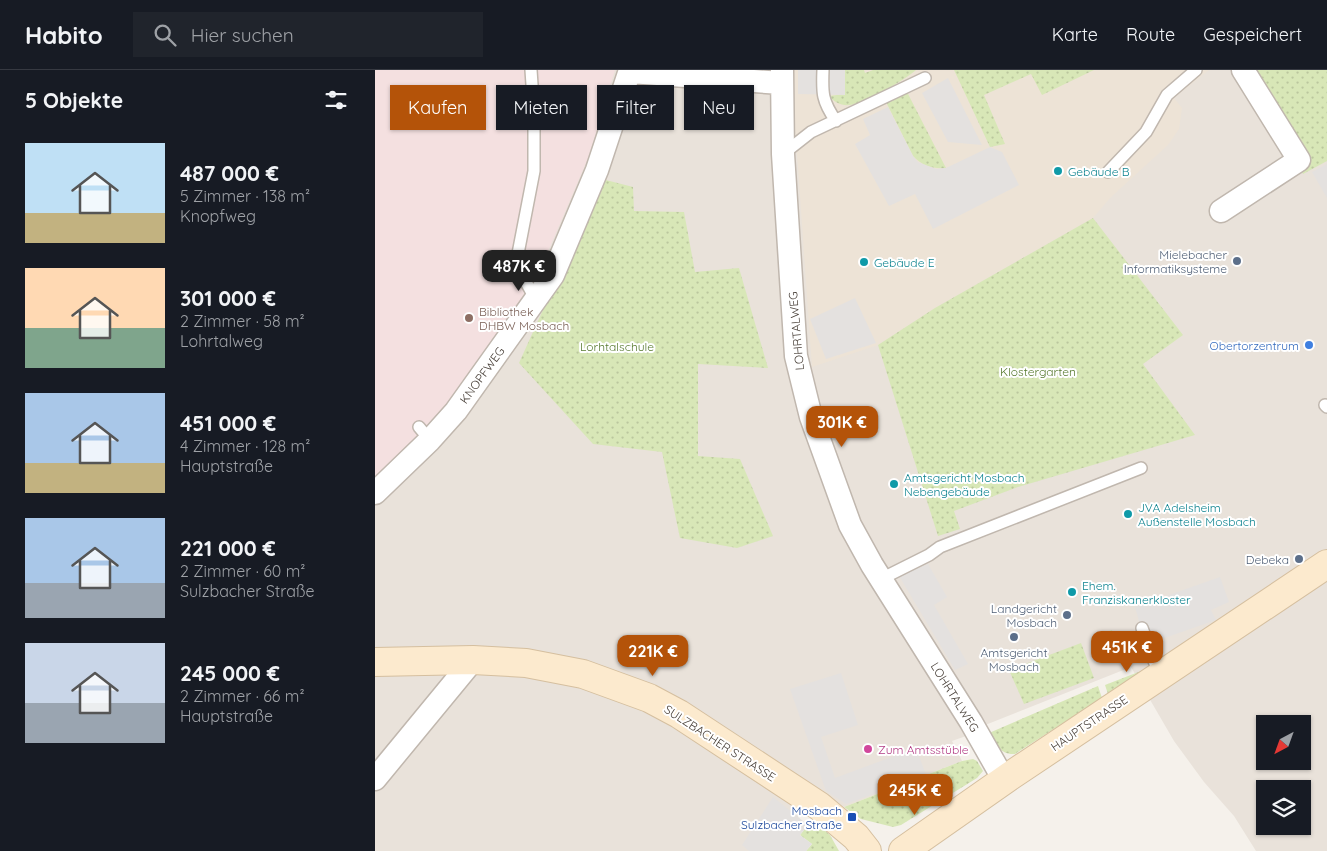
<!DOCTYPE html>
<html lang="de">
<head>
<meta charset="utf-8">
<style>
  body { margin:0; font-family:Quicksand,sans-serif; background:#20242c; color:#f1f3f6; height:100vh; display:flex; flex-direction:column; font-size:19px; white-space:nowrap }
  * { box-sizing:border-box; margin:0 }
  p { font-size:16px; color:#9ea1a6 }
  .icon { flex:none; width:28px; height:28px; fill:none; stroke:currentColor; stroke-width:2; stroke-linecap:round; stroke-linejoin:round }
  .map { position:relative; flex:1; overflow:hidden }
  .side { display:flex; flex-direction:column; background:#171b24; width:375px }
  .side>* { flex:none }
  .guide { position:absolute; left:15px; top:15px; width:475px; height:45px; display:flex; gap:10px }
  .needle { width:32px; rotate:221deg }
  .controls { position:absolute; left:881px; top:645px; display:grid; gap:10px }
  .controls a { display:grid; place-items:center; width:55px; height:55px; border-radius:0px; background:#171b24; box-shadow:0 1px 4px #0004; font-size:25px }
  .price { position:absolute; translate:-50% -42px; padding:0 11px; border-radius:10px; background:#b45309; color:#fff; font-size:16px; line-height:32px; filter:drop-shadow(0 1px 2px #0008) }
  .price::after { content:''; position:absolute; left:50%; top:30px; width:15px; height:11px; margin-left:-8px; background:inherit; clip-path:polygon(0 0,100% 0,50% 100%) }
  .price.on { background:#222; color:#fff }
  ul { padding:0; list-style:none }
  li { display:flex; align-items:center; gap:15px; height:125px; padding:0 25px }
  li span { display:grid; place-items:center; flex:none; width:140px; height:100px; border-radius:0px; color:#555 }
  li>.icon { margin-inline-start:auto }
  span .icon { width:60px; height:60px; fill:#fffc; stroke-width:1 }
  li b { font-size:21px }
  h2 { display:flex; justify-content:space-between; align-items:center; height:60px; padding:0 25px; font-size:21px }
  .chip { padding:0 18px; border-radius:0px; background:#171b24; box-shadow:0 1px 4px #0004; font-size:18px; line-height:45px }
  .chip.on { background:#b45309; color:#fff }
  header { display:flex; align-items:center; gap:30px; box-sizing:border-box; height:70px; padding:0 25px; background:#171b24; border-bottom:1px solid #363941 }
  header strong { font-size:24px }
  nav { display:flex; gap:28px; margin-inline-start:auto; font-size:18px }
  .search { width:350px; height:45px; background:#20242c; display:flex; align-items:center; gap:12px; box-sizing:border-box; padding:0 18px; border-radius:0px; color:#9ea1a6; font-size:19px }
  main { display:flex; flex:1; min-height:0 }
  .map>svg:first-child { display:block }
  .residential { fill:#e9e2da; fill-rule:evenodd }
  .education { fill:#ede3d6 }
  .medical { fill:#f4e0e0 }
  .green { fill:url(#green-dots) }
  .parking { fill:#e4e1df }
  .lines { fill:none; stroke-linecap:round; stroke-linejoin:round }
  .lane-casing { stroke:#c0b7ae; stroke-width:14 }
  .street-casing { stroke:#c0b7ae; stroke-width:25 }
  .secondary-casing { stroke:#d5bf9f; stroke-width:30 }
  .lane { stroke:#fff; stroke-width:11 }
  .street { stroke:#fff; stroke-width:22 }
  .secondary { stroke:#fceace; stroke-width:28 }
  .culture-dot { fill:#0f9aa8; stroke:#fff; stroke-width:2 }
  .service-dot { fill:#5c6f8a; stroke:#fff; stroke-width:2 }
  .education-dot { fill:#8d6e63; stroke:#fff; stroke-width:2 }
  .shop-dot { fill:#3f7fe0; stroke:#fff; stroke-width:2 }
  .hotel-dot { fill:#d1479c; stroke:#fff; stroke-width:2 }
  .transit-dot { fill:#1a4fb4; stroke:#fff; stroke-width:2 }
  .labels { text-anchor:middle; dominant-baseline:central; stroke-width:4; stroke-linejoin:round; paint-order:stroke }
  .culture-label { font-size:12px; fill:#0d838f; stroke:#fff; text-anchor:start }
  .service-label { font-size:12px; fill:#4e5e75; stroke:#fff; text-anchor:end }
  .education-label { font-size:12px; fill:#785e54; stroke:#fff; text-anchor:start }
  .street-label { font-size:12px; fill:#494039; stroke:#fff }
  .shop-label { font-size:12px; fill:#366cbe; stroke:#fff; text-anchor:end }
  .park-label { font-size:12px; fill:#56792e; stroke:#fff }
  .hotel-label { font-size:12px; fill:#b23c85; stroke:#fff; text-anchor:start }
  .transit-label { font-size:12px; fill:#164399; stroke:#fff; text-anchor:end }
</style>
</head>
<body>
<header>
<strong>Habito</strong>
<div class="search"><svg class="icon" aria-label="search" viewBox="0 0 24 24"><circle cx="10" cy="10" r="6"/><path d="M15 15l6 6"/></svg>Hier suchen</div>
<nav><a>Karte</a><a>Route</a><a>Gespeichert</a></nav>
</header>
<main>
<section class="side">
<h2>5 Objekte<svg class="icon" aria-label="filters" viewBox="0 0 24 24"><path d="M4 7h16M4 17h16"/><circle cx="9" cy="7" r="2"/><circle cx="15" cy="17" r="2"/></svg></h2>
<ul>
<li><span style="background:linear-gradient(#bfe0f5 70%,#c2b280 0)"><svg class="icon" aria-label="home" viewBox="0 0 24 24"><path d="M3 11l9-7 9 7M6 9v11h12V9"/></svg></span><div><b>487 000 €</b><p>5 Zimmer · 138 m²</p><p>Knopfweg</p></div></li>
<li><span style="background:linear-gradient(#ffd9b3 60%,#7fa58c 0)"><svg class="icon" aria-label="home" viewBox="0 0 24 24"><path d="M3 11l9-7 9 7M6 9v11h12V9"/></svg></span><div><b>301 000 €</b><p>2 Zimmer · 58 m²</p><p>Lohrtalweg</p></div></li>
<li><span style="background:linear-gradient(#a9c7e8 70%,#c2b280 0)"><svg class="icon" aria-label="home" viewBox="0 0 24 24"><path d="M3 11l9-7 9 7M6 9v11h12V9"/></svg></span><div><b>451 000 €</b><p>4 Zimmer · 128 m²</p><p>Hauptstraße</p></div></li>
<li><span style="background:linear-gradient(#a9c7e8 65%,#9aa5b1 0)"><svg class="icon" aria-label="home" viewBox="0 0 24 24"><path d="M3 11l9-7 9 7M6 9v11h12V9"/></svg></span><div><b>221 000 €</b><p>2 Zimmer · 60 m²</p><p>Sulzbacher Straße</p></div></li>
<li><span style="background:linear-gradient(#c9d6e8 60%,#9aa5b1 0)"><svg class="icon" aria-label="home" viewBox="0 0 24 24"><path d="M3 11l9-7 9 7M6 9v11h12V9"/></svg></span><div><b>245 000 €</b><p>2 Zimmer · 66 m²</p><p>Hauptstraße</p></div></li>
</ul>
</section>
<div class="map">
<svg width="952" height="781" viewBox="0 0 952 781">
  <defs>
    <pattern id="green-dots" width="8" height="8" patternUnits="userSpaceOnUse" patternTransform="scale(1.25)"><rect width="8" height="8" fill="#d8e7b7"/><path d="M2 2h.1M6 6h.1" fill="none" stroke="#bbc79e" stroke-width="1.8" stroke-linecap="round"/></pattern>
  </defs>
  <rect width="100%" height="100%" fill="#f5f1eb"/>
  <path class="residential" d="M0,0h952v781h-71l-22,-35 -30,-34 -30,-41 -43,-74 -166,66 1,3 -14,5 10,20 -118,46 -22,-16 -55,60h-392zM890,654h38v37h-38zM890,719h38v37h-38z"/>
  <path class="education" d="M416,0h418l-35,28 8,10 -3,21 -11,16 -57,52 -18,21 -158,90 -57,37 -66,22 -14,-200 -7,-83z"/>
  <path class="medical" d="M0,0h240l-26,86 -42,98 -26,45 -67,105 -79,78z"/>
  <path class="green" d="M470,0h19l1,3 8,-3h43c-11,10 -52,33 -66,35 -9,1 -16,-3 -21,-9l16,-2z
    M579,0h140l-52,25 -11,-21 -47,21 21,49 -15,3z
    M872,0h80v91l-24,13z
    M532,22l39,76c-13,1 -24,-2 -33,-12l-27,-54z
    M227,109l31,8 1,24 50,1 11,60 44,-4 29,100 -70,-4v92l42,3 33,77 -36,12 -57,-10 -18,-86 -69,-8 -74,-81z
    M718,148l90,117 -40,29 52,71 -177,52 -64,24 6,18 -22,7 -60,-191 57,-37z
    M737,560l6,17 -21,7 -6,-16z
    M706,573l13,35 -70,26 -15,-34z
    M766,601l1,1 -34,22 -3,-9z
    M723,616l4,12 -87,56c-15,1 -19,-10 -26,-21z
    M598,689l4,2 6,10 -6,7 -76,47 -8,2 -32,-8 -17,-12 118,-46z
    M437,750l18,15 9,16h-33l6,-7 -12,-9z"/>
  <path class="parking" d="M423,0h47v25l-47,-1z
    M573,8l34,67 -34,-3 -26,-49z
    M513,37l25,49 5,6 18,7 10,-1 44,-21 12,5 17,33 -86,44 -18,-35 -26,12 -34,-62 15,-9 -7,-16z
    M952,94v34l-15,-26z
    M480,228l21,45 -50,16 -16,-40z
    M553,494l19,33 -13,8 34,59 -13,6 -56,-94z
    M845,507l9,25 -18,8 5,10 -63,22 -11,-10 -7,-25z
    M466,603l17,52 -37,12 14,41 81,-30 10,27 -80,29 -20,-13 -36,-102z
    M398,727l35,28 -8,10 12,9 -6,7h-57l-7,-6z"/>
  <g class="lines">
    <defs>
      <path id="lane" d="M156,0l3,44v57l-18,93 20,36
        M448,0c-1,23 -1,31 13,51
        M408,84l28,-22 114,-54
        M733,102l38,-40 21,-37 29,-25
        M950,335l2,2
        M44,357l11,13
        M506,509l48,-24 11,-8 201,-79
        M767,558l18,49"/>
      <path id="street" d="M407,0l1,84 13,202 15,61 39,108 22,40 99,157 33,58
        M255,2l151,11
        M846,141l78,-51 -56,-90
        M0,423l55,-53 26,-29 97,-136 44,-105 33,-100
        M0,709l98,-119"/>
      <path id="secondary" d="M0,592l98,-2 53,3 57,11 66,24 30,16 140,92 37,31 11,14
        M528,781l107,-75 317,-212"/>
    </defs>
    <use href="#lane" class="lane-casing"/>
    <use href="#street" class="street-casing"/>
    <use href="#secondary" class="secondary-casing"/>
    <use href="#lane" class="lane"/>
    <use href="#street" class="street"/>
    <use href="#secondary" class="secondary"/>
  </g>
  <g class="culture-dot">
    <circle cx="683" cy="101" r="5"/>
    <circle cx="489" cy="192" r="5"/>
    <circle cx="519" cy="414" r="5"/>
    <circle cx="753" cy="444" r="5"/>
    <circle cx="697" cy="522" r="5"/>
  </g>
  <g class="service-dot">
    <circle cx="862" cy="191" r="5"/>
    <circle cx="924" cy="489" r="5"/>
    <circle cx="692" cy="545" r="5"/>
    <circle cx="639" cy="567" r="5"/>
  </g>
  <circle class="education-dot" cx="94" cy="248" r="5"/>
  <circle class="shop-dot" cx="934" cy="275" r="5"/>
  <circle class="hotel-dot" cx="493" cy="679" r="5"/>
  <rect class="transit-dot" x="472" y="742" width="10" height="10" rx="2.5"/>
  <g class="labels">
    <g class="culture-label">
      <text x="693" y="101">Gebäude B</text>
      <text x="499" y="192">Gebäude E</text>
      <text x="529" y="407">Amtsgericht Mosbach<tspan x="529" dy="14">Nebengebäude</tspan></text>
      <text x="763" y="437">JVA Adelsheim<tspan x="763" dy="14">Außenstelle Mosbach</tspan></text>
      <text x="707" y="515">Ehem.<tspan x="707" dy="14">Franziskanerkloster</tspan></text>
    </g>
    <g class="service-label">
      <text x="852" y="184">Mielebacher<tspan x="852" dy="14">Informatiksysteme</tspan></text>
      <text x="914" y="489">Debeka</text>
      <text x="682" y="538">Landgericht<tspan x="682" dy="14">Mosbach</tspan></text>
      <text x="639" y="582" text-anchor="middle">Amtsgericht<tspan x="639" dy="14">Mosbach</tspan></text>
    </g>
    <g class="education-label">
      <text x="104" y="241">Bibliothek<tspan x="104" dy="14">DHBW Mosbach</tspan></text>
    </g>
    <g class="street-label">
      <text transform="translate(421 261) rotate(-95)">LOHRTALWEG</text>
      <text transform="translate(107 305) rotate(-54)">KNOPFWEG</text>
      <text transform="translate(580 627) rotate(58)">LOHRTALWEG</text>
      <text transform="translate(714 653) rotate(-34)">HAUPTSTRASSE</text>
      <text transform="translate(345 673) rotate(33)">SULZBACHER STRASSE</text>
    </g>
    <g class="shop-label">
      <text x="924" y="275">Obertorzentrum</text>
    </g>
    <g class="park-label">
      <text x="242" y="276">Lorhtalschule</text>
      <text x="663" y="301">Klostergarten</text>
    </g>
    <g class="hotel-label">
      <text x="503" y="679">Zum Amtsstüble</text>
    </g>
    <g class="transit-label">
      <text x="467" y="740">Mosbach<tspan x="467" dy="14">Sulzbacher Straße</tspan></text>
    </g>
  </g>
</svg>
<div class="controls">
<a><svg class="needle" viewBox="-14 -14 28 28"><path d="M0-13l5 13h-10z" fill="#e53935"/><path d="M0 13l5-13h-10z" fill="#9ea1a6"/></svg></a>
<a><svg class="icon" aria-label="layers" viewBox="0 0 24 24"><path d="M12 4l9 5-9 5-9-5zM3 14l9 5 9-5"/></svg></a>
</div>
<b class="price on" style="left:144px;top:222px">487K €</b>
<b class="price" style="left:467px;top:378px">301K €</b>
<b class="price" style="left:752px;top:603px">451K €</b>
<b class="price" style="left:278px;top:607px">221K €</b>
<b class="price" style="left:540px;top:746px">245K €</b>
<div class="guide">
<a class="chip on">Kaufen</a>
<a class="chip">Mieten</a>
<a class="chip">Filter</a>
<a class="chip">Neu</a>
</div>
</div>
</main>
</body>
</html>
